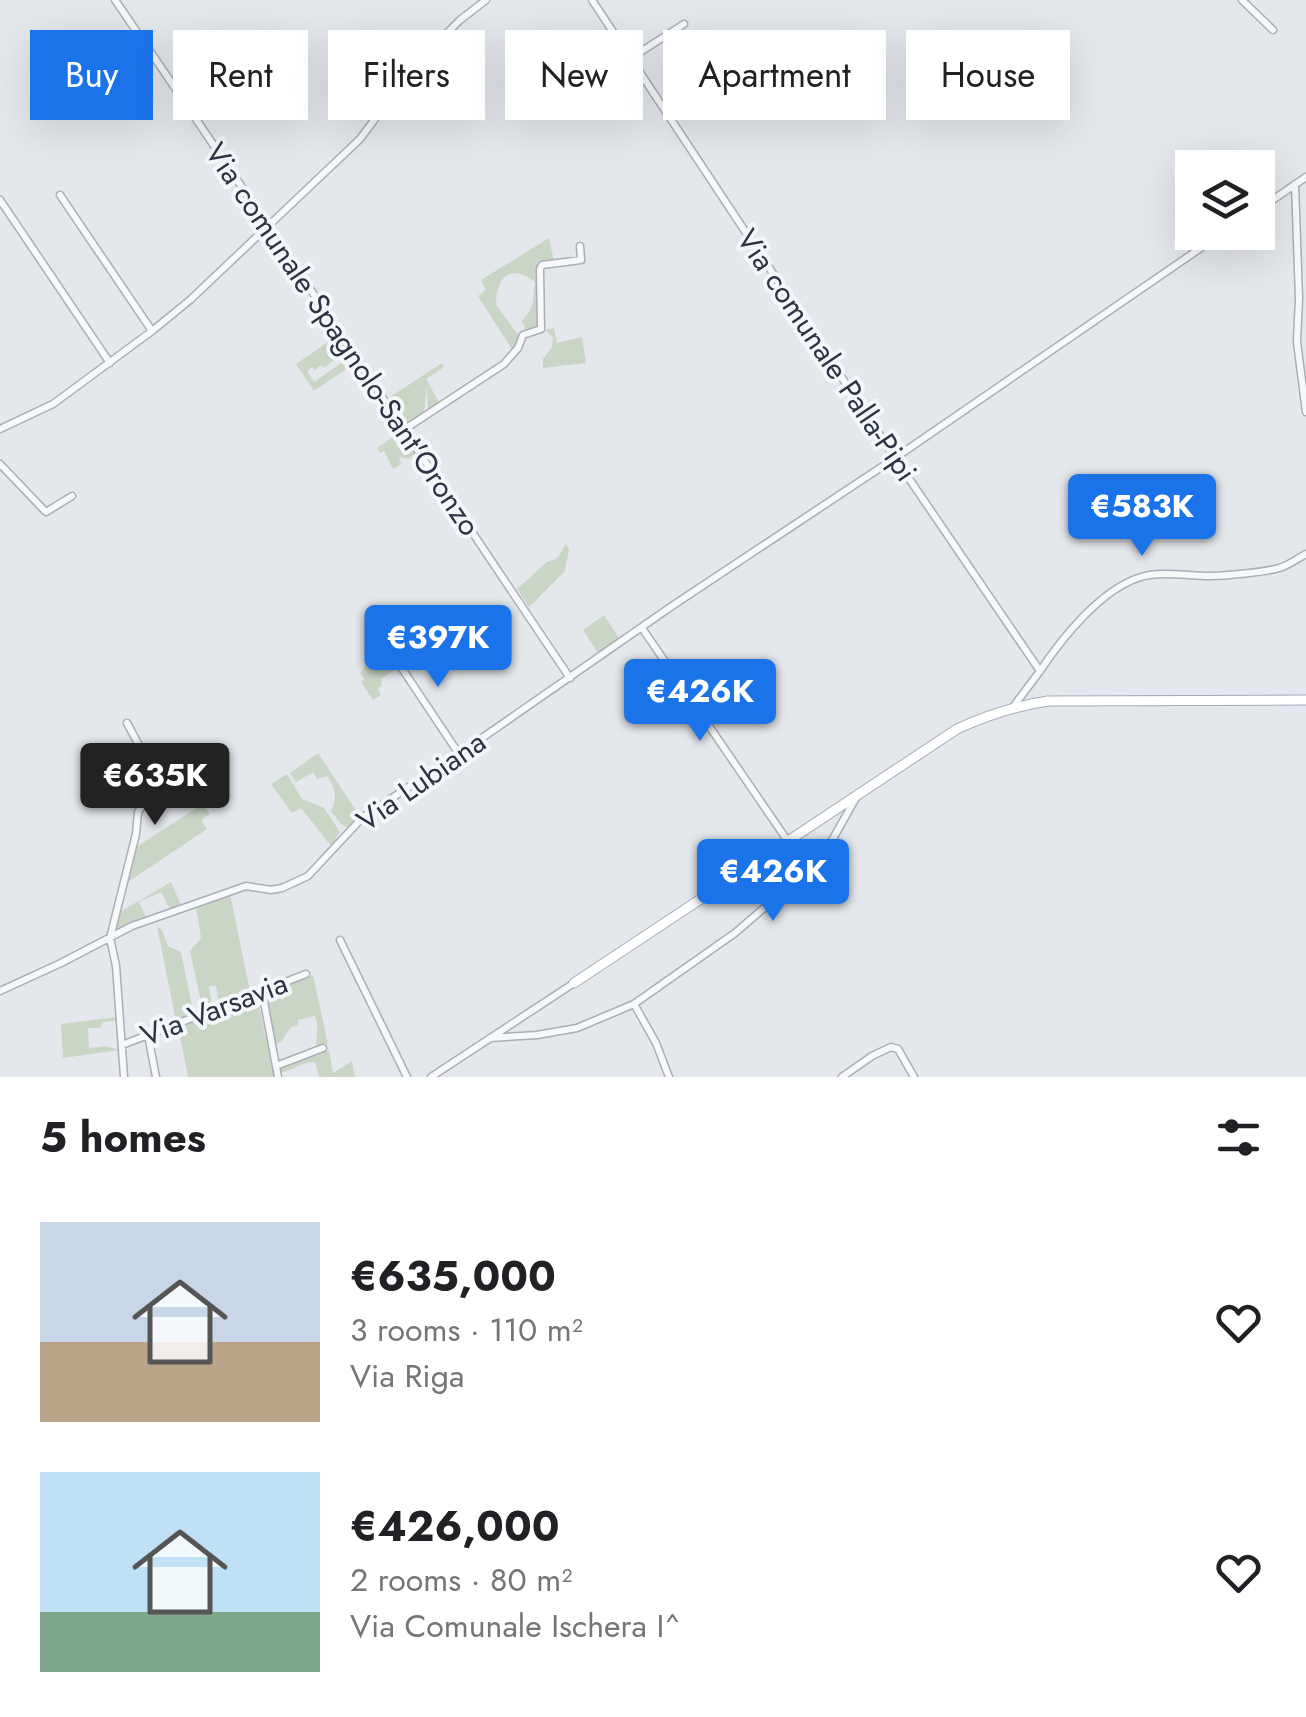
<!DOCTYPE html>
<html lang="en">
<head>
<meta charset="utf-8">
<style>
  body { margin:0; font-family:Jost,sans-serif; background:#f6f6f6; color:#202124; height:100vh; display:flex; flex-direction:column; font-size:38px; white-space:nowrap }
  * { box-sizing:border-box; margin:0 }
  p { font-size:32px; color:#757577 }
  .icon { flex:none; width:55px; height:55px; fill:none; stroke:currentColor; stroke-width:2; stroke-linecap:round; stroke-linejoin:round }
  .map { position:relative; height:1077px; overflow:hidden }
  .side { display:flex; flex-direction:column; background:#fff; flex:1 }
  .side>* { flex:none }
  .hud { position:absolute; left:30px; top:30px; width:1248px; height:90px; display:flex; gap:20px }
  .fabs { position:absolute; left:1175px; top:150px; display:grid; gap:20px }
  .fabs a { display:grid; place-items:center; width:100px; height:100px; border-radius:0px; background:#fff; box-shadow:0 10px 40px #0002; font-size:50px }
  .price { position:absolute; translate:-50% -85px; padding:0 22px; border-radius:10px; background:#1a73e8; color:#fff; font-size:32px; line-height:65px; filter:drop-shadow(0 2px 5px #0008) }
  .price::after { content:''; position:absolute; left:50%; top:60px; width:30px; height:22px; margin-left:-15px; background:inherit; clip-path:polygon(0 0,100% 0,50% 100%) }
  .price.current { background:#222; color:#fff }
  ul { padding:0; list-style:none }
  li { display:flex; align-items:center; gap:30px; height:250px; padding:0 40px }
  li span { display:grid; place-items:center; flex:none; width:280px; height:200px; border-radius:0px; color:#555 }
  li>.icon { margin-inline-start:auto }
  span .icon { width:120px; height:120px; fill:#fffc; stroke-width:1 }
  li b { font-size:42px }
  h2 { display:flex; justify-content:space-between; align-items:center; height:120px; padding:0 40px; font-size:42px }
  .chip { padding:0 35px; border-radius:0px; background:#fff; box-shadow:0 10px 40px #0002; font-size:35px; line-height:90px }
  .chip.current { background:#1a73e8; color:#fff }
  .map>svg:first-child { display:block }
  .green { fill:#c9d6c5 }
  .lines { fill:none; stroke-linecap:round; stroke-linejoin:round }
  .minor-casing { stroke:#a9aeb7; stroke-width:9 }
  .major-casing { stroke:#a3abb8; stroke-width:11 }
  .minor { stroke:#f7f8fa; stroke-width:6 }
  .major { stroke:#fff; stroke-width:9 }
  .labels { text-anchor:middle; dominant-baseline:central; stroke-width:8; stroke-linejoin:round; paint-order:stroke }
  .street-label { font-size:30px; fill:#2b3445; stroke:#f4f6f9 }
</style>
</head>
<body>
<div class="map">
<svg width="1306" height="1077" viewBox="0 0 1306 1077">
  <rect width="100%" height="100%" fill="#e4e7ec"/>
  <path class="green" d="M549,238l5,24h-17l4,64 -15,6 -2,-8 -3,-2c15,-17 11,-18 14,-40 -25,-19 -39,-5 -39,23l23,31 -6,15 -35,-55 8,-6 -5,-10z
    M554,328l3,15 25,-6 4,26 -43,5v-9l9,-12 1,-10 -8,-7z
    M338,335l10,15 -23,17 -5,-1 -5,4 -3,-3 -5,4 7,11 37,-26 4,7 -41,28 -18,-27z
    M442,363l2,4 -18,12 14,25 -12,7 -1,-25 -3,28 -18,12 -19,-27z
    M401,431l15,22 -7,6 -10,-2 2,7 -8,5 -9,-18 -4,2 -3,-5z
    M566,544l3,5 -4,22 -36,36 -12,-18 31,-28c11,0 12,-9 18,-17z
    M446,610l22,31 -25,19 -6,-11 7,-20 3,-3 -5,-8 -24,14 -2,-3z
    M604,615l13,20 2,6 -21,12 -15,-23z
    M385,650l12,18 -16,11 1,6 -4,4 3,6 -8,5 -12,-18 3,-3 -4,-6 13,-17 3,4z
    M318,753l41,62 -11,13 -7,-4 -10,-13c7,-13 4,-24 -4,-35l-10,3 -4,-7 -17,10 -6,-9z
    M287,774l15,25 22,9 16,24 -9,14 -30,-38 -9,5 -21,-29z
    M203,804l7,10 -9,6 6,9 -79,53 2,-22 3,-11z
    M171,882l10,23 -11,4 -9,-17 -22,10 7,15 -32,16 6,-21z
    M230,893l20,99 -31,12 -3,-18h-7l3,21 -9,4 -13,-60 11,-13 -5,-31z
    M157,926l5,4 6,16 13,6 12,59v3l-17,7z
    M313,975l15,69 -11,4c-2,-12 3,-21 -2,-32l-17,4v5l-7,2 -10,15 -5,2 -10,-50z
    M257,996l17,81h-86l-10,-52z
    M117,1017l-2,4 -12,1 -3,6h-12l1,20 17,-2 13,4 -56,8 -2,-34z
    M329,1050l4,23 19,-12 3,16h-36l-4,-15c-15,0 -21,9 -36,11l-1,-6z"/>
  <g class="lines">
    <defs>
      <path id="minor" d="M115,0c154,224 303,453 455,678
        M592,0l303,458 145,213 -27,36
        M1242,0l31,30
        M631,58l53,-34
        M1295,184l4,114 -2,44 9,70
        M60,195l92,136
        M0,200l110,163
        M1258,210l48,-33
        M0,429l53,-25 99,-73 38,-31 170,-161 55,-74 45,-45 26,-20
        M405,429l99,-65 14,-16 5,-13 18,-6 -1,-60 2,-4 39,-5 -1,-14
        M0,464l46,48 26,-16
        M642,628l145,212
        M387,646l72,108
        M1040,671c22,-33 61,-82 101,-94 21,-6 47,-1 69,-1 14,0 56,-4 69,-8 9,-2 19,-10 27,-14
        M340,940l67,137
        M0,991l61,-28 71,-37 114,-40 25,4 11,-2 26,-12 55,-59 96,-63 213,-148 223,-148 329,-226
        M262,991l16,86
        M634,1004l101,-71 36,-31 59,-58 27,-48
        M148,1035l8,42
        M490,1038l47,-3 40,-7 57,-24 22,39 13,34
        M122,1045l184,-71
        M276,1066l47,-18
        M124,1077l-8,-111 -6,-28 26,-104 2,-22 8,-11 -5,-52 -14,-26
        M431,1077l143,-94
        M842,1077l30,-21 19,-9 7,2 16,28"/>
      <path id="major" d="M574,983l383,-254c30,-14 58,-23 91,-28l258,-1"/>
    </defs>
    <use href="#minor" class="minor-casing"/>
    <use href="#major" class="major-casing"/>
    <use href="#minor" class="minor"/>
    <use href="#major" class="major"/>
  </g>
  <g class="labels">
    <g class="street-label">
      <text transform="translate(343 339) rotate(56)">Via comunale Spagnolo-Sant'Oronzo</text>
      <text transform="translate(827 355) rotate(56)">Via comunale Palla-Pipi</text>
      <text transform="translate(421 781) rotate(-35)">Via Lubiana</text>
      <text transform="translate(214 1009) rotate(-21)">Via Varsavia</text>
    </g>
  </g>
</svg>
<div class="fabs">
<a><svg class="icon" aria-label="layers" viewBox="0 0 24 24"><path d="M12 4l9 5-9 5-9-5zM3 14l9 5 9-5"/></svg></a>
</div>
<b class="price" style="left:1142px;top:559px">€583K</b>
<b class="price" style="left:438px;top:690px">€397K</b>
<b class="price" style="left:700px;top:744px">€426K</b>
<b class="price current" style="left:155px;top:828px">€635K</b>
<b class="price" style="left:773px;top:924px">€426K</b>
<div class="hud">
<a class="chip current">Buy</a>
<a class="chip">Rent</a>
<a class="chip">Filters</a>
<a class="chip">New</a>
<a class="chip">Apartment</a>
<a class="chip">House</a>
</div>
</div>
<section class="side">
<h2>5 homes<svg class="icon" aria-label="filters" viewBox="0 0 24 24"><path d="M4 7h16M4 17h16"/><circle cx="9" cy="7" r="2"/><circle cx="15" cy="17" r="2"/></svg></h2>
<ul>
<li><span style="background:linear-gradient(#c9d6e8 60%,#b9a48a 0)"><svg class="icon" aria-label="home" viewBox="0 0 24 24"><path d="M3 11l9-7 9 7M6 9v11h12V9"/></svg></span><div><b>€635,000</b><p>3 rooms · 110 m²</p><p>Via Riga</p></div><svg class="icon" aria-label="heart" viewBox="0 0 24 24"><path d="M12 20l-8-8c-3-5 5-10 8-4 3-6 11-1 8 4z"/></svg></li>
<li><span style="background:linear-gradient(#bfe0f5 70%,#7fa58c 0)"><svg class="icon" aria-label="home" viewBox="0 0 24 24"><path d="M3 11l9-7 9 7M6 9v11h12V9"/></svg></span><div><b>€426,000</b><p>2 rooms · 80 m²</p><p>Via Comunale Ischera I^</p></div><svg class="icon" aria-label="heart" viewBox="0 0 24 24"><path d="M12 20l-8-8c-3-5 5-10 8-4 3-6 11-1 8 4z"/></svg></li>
</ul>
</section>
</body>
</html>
